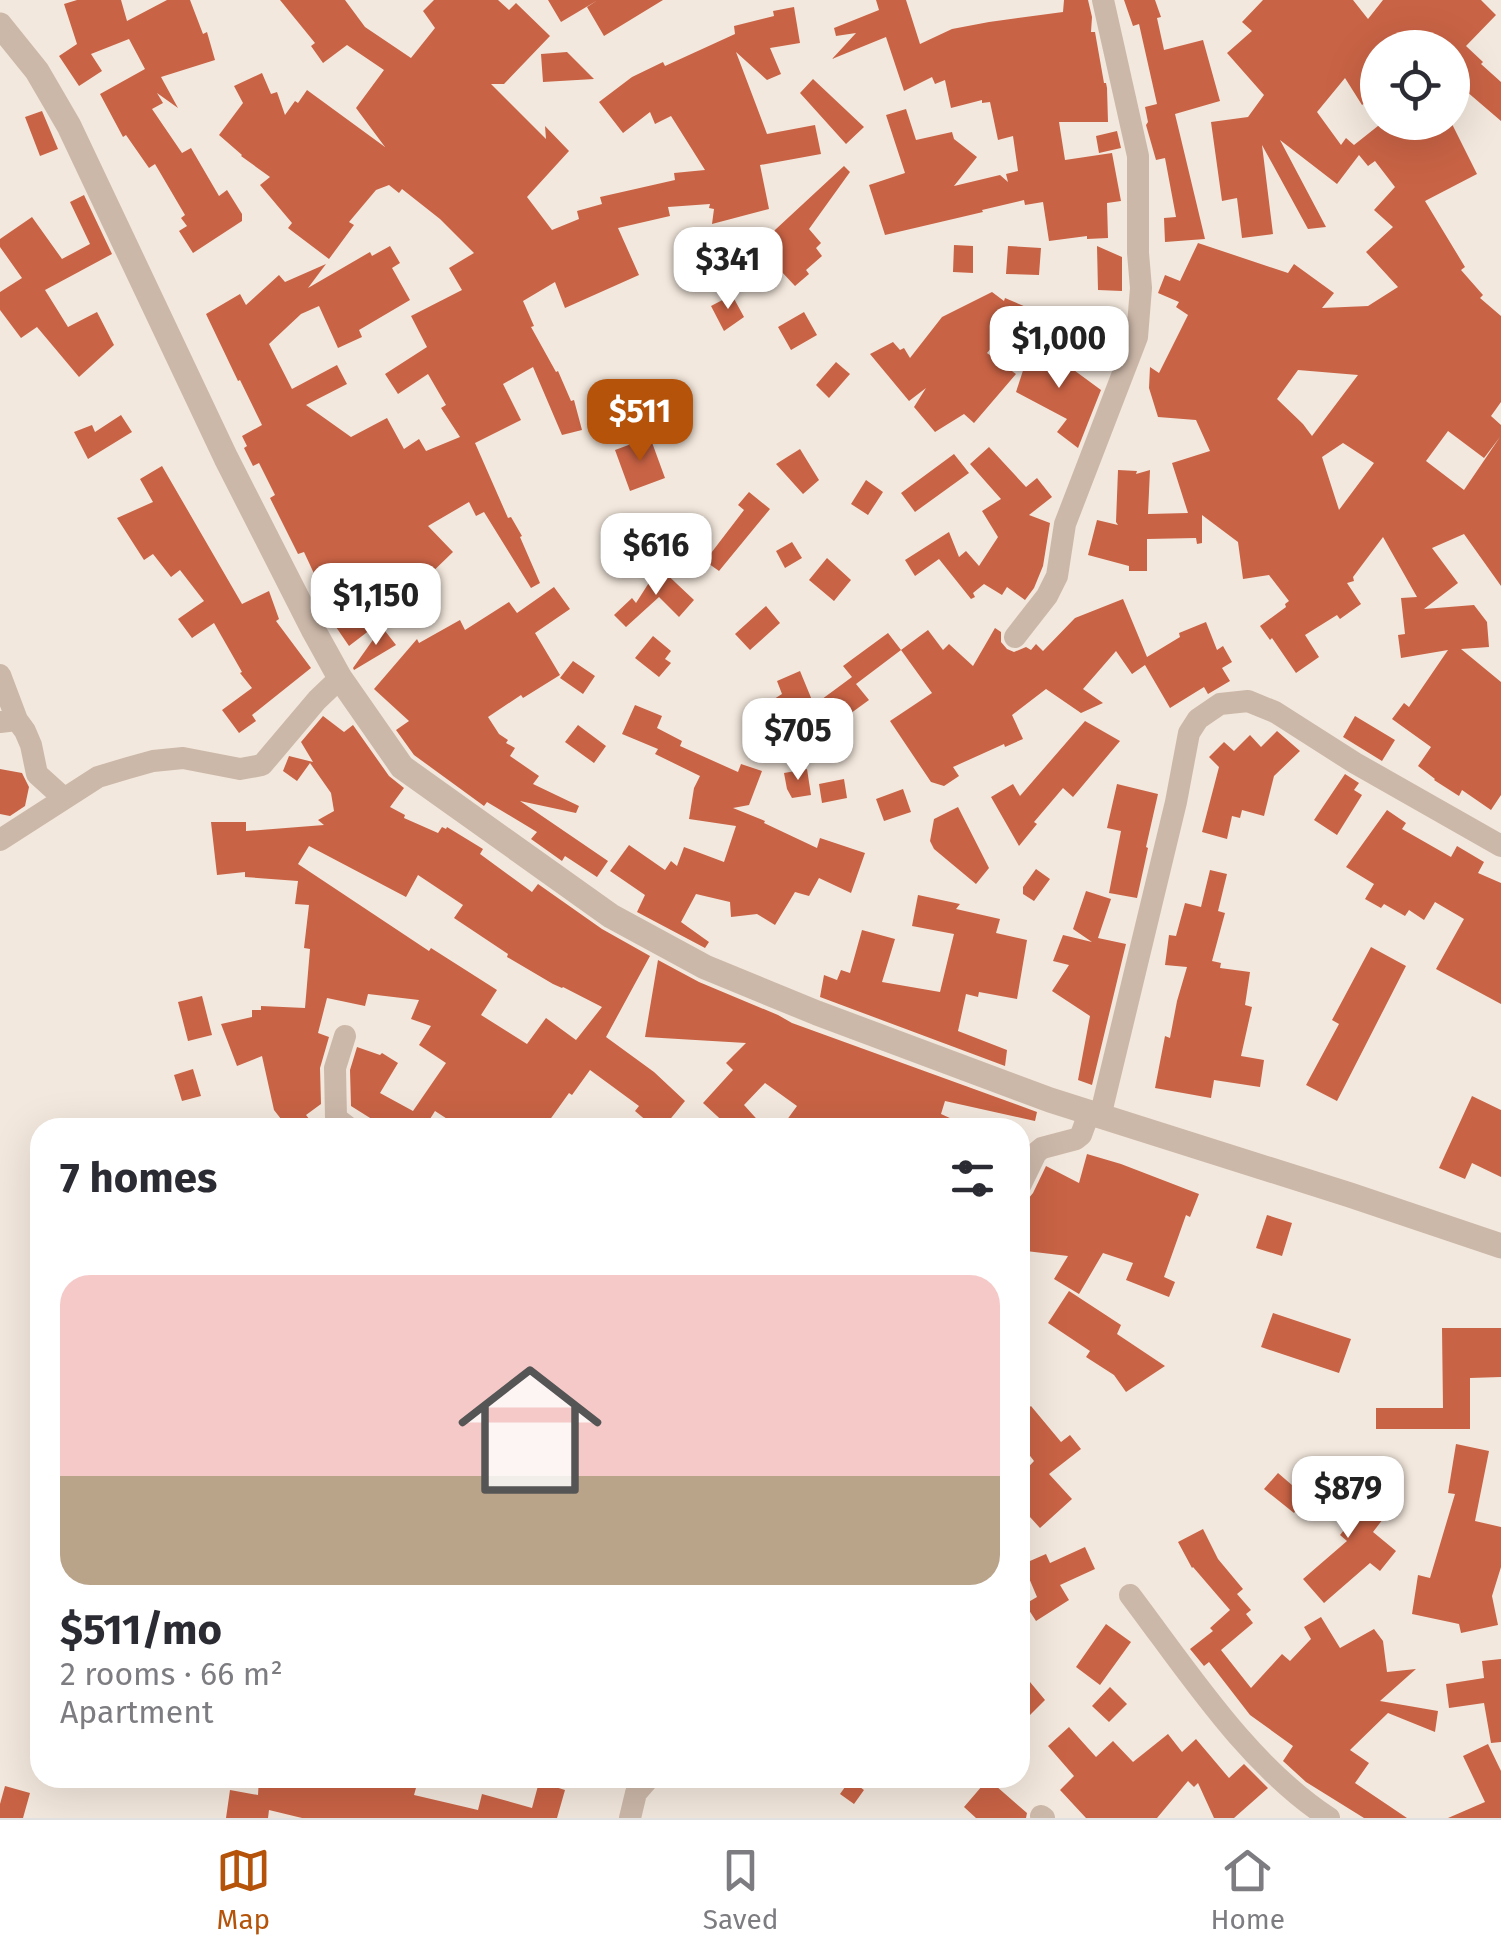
<!DOCTYPE html>
<html lang="en">
<head>
<meta charset="utf-8">
<style>
  body { margin:0; font-family:"Fira Sans",sans-serif; background:#f2f2f3; color:#2b2b33; height:100vh; display:flex; flex-direction:column; font-size:38px; white-space:nowrap }
  * { box-sizing:border-box; margin:0 }
  p { font-size:32px; color:#7c7c81 }
  .icon { flex:none; width:55px; height:55px; fill:none; stroke:currentColor; stroke-width:2; stroke-linecap:round; stroke-linejoin:round }
  .map { position:relative; flex:1; overflow:hidden }
  .sheet { position:absolute; left:30px; top:1118px; width:1000px; height:670px; display:flex; flex-direction:column; background:#fff; border-radius:30px; box-shadow:0 10px 40px #0002 }
  .sheet>* { flex:none }
  .tools { position:absolute; left:1360px; top:30px; display:grid; gap:20px }
  .tools a { display:grid; place-items:center; width:110px; height:110px; border-radius:50%; background:#fff; box-shadow:0 10px 40px #0002; font-size:50px }
  .price { position:absolute; translate:-50% -85px; padding:0 22px; border-radius:20px; background:#fff; color:#222; font-size:32px; line-height:65px; filter:drop-shadow(0 2px 5px #0008) }
  .price::after { content:''; position:absolute; left:50%; top:60px; width:30px; height:22px; margin-left:-15px; background:inherit; clip-path:polygon(0 0,100% 0,50% 100%) }
  .price.selected { background:#b45309; color:#fff }
  ul { padding:0; list-style:none }
  li { display:grid; align-content:center; gap:20px; height:530px; padding:0 30px }
  li span { display:grid; place-items:center; height:310px; border-radius:30px; color:#555 }
  li>.icon { margin-inline-start:auto }
  span .icon { width:180px; height:180px; fill:#fffc; stroke-width:1 }
  li b { font-size:42px }
  h2 { display:flex; justify-content:space-between; align-items:center; height:120px; padding:0 30px; font-size:42px }
  .tab-bar { display:flex; justify-content:space-around; align-items:center; height:140px; border-top:2px solid #e1e1e2; background:#fff; font-size:28px; color:#7c7c81 }
  .tab-bar a { display:grid; justify-items:center; gap:5px }
  .tab-bar .selected { color:#b45309 }
  .map>svg:first-child { display:block }
  .building { fill:#c96345; fill-rule:evenodd }
  .lines { fill:none; stroke-linecap:round; stroke-linejoin:round }
  .minor { stroke:#ccb8a9; stroke-width:22 }
  .tertiary { stroke:#ccb8a9; stroke-width:25 }
</style>
</head>
<body>
<div class="map">
<svg width="1501" height="1818" viewBox="0 0 1501 1818">
  <rect width="100%" height="100%" fill="#f3e8dd"/>
  <path class="building" d="M77,0h44l6,21 40,-21h23l13,34 4,-2 8,28 -54,17 17,31 -21,-15 6,10 -11,6 30,44 9,-5 28,48 8,-6 15,24v7l-49,32 -14,-22 8,-5 -6,-8 4,-3 -30,-51 -6,4 -23,-33 -3,2 -23,-43 45,-25 -16,-30 -38,15 11,17 -23,15 -20,-30 18,-12 -13,-40z
    M280,0h65l20,27 46,31 24,-30 -12,-17 11,-11h64l11,10 7,-7 34,33 -46,48h-13l55,55 -1,-13 24,25 -42,46 25,33 27,-11 -2,-8 25,-7 -2,-7 75,-17 -1,-7 31,-3 -34,-54 -16,8 -5,-12 -27,21 -24,-31 33,-25 31,-15 2,4 70,-32 -1,-8 40,-10 -1,-5 21,-4 6,36 -30,5 11,26 -14,6 -31,-28 31,82 48,-9 6,29 -61,11 9,44 -57,15 2,-15 -5,-1 1,-4 -42,3 2,9 -52,12 21,47 -74,33 -10,-26 -32,19 11,25 -3,1 25,45 2,-1 13,30 3,-1 8,30 -20,5 -29,-68 -30,17 18,36 -46,23 33,75 3,-1 11,19 -2,1 20,46 -9,5 -47,-76 -8,4 -7,-14 -41,24 25,26 -30,29 -14,-14 -19,9 -1,-2 -31,20 21,29 -30,23 -28,-41 -4,-25 -13,-28 -6,2 -28,-56 5,-3 -16,-32 -6,3 -9,-18 3,-2 -5,-10 20,-11 -22,-45 -2,1 -32,-67 34,-20 6,11 33,-30 6,7 41,-18 -18,24 62,-36 2,4 18,-10 10,17 -8,5 18,32 -51,30 3,7 -24,11 -19,-42 -18,8 -32,30 23,45 45,-24 10,19 -41,21 45,32 36,-19 17,31 15,-10 7,12 34,-14 -19,-29 5,-3 -18,-31 -30,20 -13,-20 42,-27 -16,-31 51,-26 -13,-22 25,-15 -34,-34 -38,-30 -3,4 -10,-8 -13,5 -27,32 5,3 -25,34 -41,-31 4,-5 -32,-38 10,-8 -29,-21 1,-1 -23,-20 24,-32 -9,-17 28,-13 9,21 6,-2 8,23 10,-14 3,2 9,-13 78,57 -29,-39 28,-38 -37,-25 -24,18 -12,-17 4,-3z
    M548,0h50l-37,22z
    M598,0h65l-59,36 -17,-29z
    M876,0h30l14,44 32,-15 37,-7 74,-10 1,-12h24l4,17 -1,15h4l9,51h2l1,5 1,34h-49l6,38 47,-7 9,48 -14,2 1,35 -21,1v-3l-38,5 -6,-39 -18,3 -1,-5 -42,10 1,2 -98,23 -16,-50 36,-12 -19,-58 20,-6 10,31 36,-8 2,7 23,18 -23,29 46,-11 8,7 -2,-8 12,-3 -5,-35 -15,4 -8,-38 -8,1v-3l-31,8 -6,-28 -10,4 -3,-7 -28,14 -18,-54 -54,22 24,-26 -20,3 -2,-8 45,-18z
    M1124,0h31l6,17 -4,1 7,32 39,-10 17,61 -45,13 30,125 -40,3 -1,-24 12,-1 -11,-59 -9,2 -10,-35 2,-3 -3,-15 12,-3 -18,-80 -6,2z
    M1263,0h90l15,19 15,-19h98l15,15 -30,31 17,16 -2,2 20,18v39l-49,-42v-31h-22l-16,-15 -18,15h-18v47l-16,10 -17,-27 -28,34 24,33 5,-7 8,7 29,-23h68l26,52 -52,27 40,66 -4,3 22,25 -3,3 21,18v86l-10,14 10,9v161l-37,-52 -32,14 26,35 -34,26 50,-4 13,17 2,25 -28,2 40,33v113l-10,15 -29,-20 -3,6 -25,-16 1,-1 -17,-13 13,-19 -39,-28 12,-16 5,4 39,-57 -47,8 -3,-23 7,-1 -4,-36 16,-1 -34,-60 -30,40 1,4 -7,2 14,21 -21,15 -3,-4 -32,20 14,22 -23,16 -24,-35 -2,2 -10,-14 26,-19 -1,-3 4,-3 -20,-26 -26,4 -5,-37 -36,-27v28l-5,1 -1,-6 -49,1v32h-18v-5l-41,-11 9,-35 21,5 -2,-3 2,-52 19,1 -1,3 14,-4 -2,44 40,-1 -16,-50 38,-12 -14,-31 -38,-3 -9,-29 1,-21 9,6 29,-58 -12,-8 3,-5 -21,-9 7,-18 15,6 18,-38 90,30 6,-9 40,29 -12,15 46,-2 30,-19 -32,-35 27,-25 -19,-17 21,-23 -20,-26 -7,5 -9,-11 -22,29 -57,-44 46,87 -18,2 -46,-84 11,89 -31,4 -5,-40 -15,3 -11,-79 37,-5 16,-22 -37,-42 25,-22 -10,-9zM1298,370l60,5 -46,61 -9,-12 -26,-25zM1448,431l36,27 16,-21 -36,53 -38,-29zM1343,443l31,20 -35,47 -17,-53z
    M567,52l27,27 -51,3 -2,-28z
    M813,79l51,48 -18,17 -46,-51z
    M42,111l16,38 -18,7 -15,-39z
    M1117,131l4,17 -22,5 -3,-17z
    M844,166l6,6 -41,57 12,14 -5,5 6,8 -16,14 3,4 -14,12 -15,-16 -45,-3z
    M84,195l28,59 -67,36 23,37 29,-15 17,33 -35,32 -42,-50 -16,11 -21,-28v-18l22,-14 -22,-31v-8l32,-22 30,42 28,-15 -20,-42z
    M954,245l19,1v27l-20,-1z
    M1008,246l33,2 -2,27 -33,-1z
    M1097,246l25,11v34l-24,-1z
    M992,292l12,9 1,-3 21,9 -39,46 29,21 -42,49 -10,-9 -29,18 -21,-25 12,-19 -17,13 -39,-47 23,-12 7,8 4,-2 6,10 32,-41z
    M732,295l12,22 -20,14 -13,-25z
    M804,312l13,23 -26,15 -13,-23z
    M1090,336l28,9 -8,21 -33,-11z
    M1033,340l68,50 -23,58 -21,-16 10,-13 -51,-27z
    M836,362l14,12 -21,24 -13,-13z
    M121,415l11,17 -44,27 -14,-27 18,-7 3,7z
    M650,437l15,41 -35,13 -15,-41z
    M989,447l37,40 11,-9 15,19 -23,18 21,8 -7,43 -9,22 -9,12 -18,-13 -5,8 -18,-11 -11,9 2,4 -4,2 -32,-40 -24,17 -10,-16 44,-28 10,25 7,-6 13,15 19,-29 -16,-26 19,-12 -31,-35z
    M800,449l19,31 -16,14 -27,-30z
    M954,454l15,19 -54,39 -14,-19z
    M162,466l80,138 27,-13 10,28 -3,2 35,47 -59,47 4,6 -17,12 -17,-23 30,-22 -12,-15 2,-1 -28,-49 -22,15 -14,-19 26,-18 -24,-31 -9,7 -18,-23 -9,6 -27,-42 36,-16 -13,-23z
    M866,480l17,12 -15,23 -17,-11z
    M749,492l21,17 -51,62 -14,-10 39,-51 -6,-5z
    M792,542l10,16 -17,10 -9,-17z
    M827,558l24,22 -17,21 -25,-21z
    M659,567l35,33 -15,17 -20,-20 -33,30 -12,-12 18,-17 4,5z
    M554,587l16,22 -35,24 25,42 -37,23 -2,-3 -33,22 11,17 9,6 -2,3 9,5 -5,8 29,20 -6,8 46,22 -3,7 -56,-12 88,60 -11,16 -32,-21 -3,5 -31,-22 6,-7 -50,-30 -3,4 -70,-51 -18,-25 13,-9 -35,-32 43,-50 2,4 41,-23 5,10 44,-28 8,11z
    M1123,599l24,58 33,-20 -1,-4 27,-11 11,28 6,-4 9,16 -10,6 8,13 -22,13 -4,-7 -34,21 -25,-43 -13,9 -16,-23 -33,38 20,14 -22,10 -35,-24 -34,26 11,24 -18,8 -1,-3 -51,23 6,9 -15,10 -13,-4 -41,-61 42,-28 -31,-43 27,-20 15,20 6,-6 24,22 22,-38 6,4v10l6,7 7,3 12,-5 5,3 5,-6 7,7 32,-33z
    M766,606l14,17 -30,27 -15,-16z
    M382,627l14,18 -42,25 -1,-2z
    M888,633l13,17 -45,34 13,16 -33,24 4,7 -40,24 -19,-34 -25,15 -11,-19 37,-23 -5,-13 23,-10 14,34 38,-28 -9,-11z
    M653,636l18,15 -6,8 6,4 -12,14 -24,-19z
    M573,661l22,15 -12,18 -23,-16z
    M635,705l27,11 -5,12 25,13 -2,5 58,26 3,-8 21,7 -13,34 -16,3 32,13 -1,2 53,25 3,-10 45,15 -14,40 -32,-15 -10,18 -14,-4 -20,33 -18,-11 -26,3 -1,-15 -34,-8 -15,28 28,20 -4,6 -68,-36 8,-17 -35,-24 19,-26 36,25 6,-9 6,5 7,-19 40,15 12,-36 -47,-7 5,-31 6,-12 -45,-22 3,-5 -36,-15z
    M323,716l21,16 9,-7 36,51 15,12 -14,19 15,8 -1,3 34,15 4,-6 4,2 1,-2 36,22 -3,5 52,38 6,-8 64,45 48,27 -44,81 48,35 31,29 -22,27h-8l-20,-17 4,-5 -49,-36 -18,25 -3,-2 -25,35h-83l-26,-17 -5,8 16,9h-60l-35,-22 -1,-36 7,-23 23,8 2,-2 16,10 -18,30 33,18 33,-48 -27,-18 12,-19 -20,-7 8,-19 -51,-6 -3,12 -38,-8 -9,35 11,4 -9,31 1,36 -15,11 4,5 -9,8h-13l-14,-18 -12,-54 -25,10 -16,-42 31,-7v-7h9v-4l44,2 5,-59 -6,-1 5,-43 -14,-1 3,-23 -53,-4v-5l-28,3 -6,-53h35v9l78,-6 -6,-5 16,-9 -3,-18 -21,-30 -13,18 -14,-10 6,-15 24,6 -12,-20zM309,846l97,51 12,-22 45,30 -9,13 54,36 -1,3 46,27 9,4 1,-1 39,20 -26,33 -30,-22 -19,26 -46,-29 16,-25 -66,-42 -2,3 -131,-87z
    M1355,716l40,24 -13,21 -39,-24z
    M1085,721l35,20 -47,56 -10,-9 -29,34 3,2 -18,22 -28,-49 22,-13 7,12z
    M578,725l28,21 -12,17 -29,-21z
    M1277,731l23,20 -26,25 -10,40 -22,-6 -2,8 -8,-2 -5,23 -25,-7 17,-65 -10,-10 15,-15 10,9 16,-16 11,12z
    M0,769l22,4 7,14 -4,19 -15,10 -10,-2z
    M807,769l4,26 -19,3 -5,-9 -3,-16z
    M1345,774l14,9 -5,7 8,5 -25,40 -23,-15z
    M844,779l3,19 -25,5 -3,-19z
    M1117,784l41,10 -12,53 2,1 -11,50 -28,-5 12,-62 -14,-3z
    M903,789l8,23 -27,9 -8,-22z
    M958,807l31,61 -13,16 -42,-35 -4,-8 4,-22z
    M1387,810l19,13 -4,6 49,28 6,-11 27,16 -6,11 23,10v121l-65,-35 28,-50 -29,-17 -11,18 -15,-10 -4,6 -21,-12 -3,4 -16,-9 9,-15 -28,-17z
    M1036,869l14,10 -16,22 -11,-7v-7z
    M1210,870l17,4 -9,37 7,2 -13,48 9,2 -1,5 30,4 -5,33 7,2 -11,49 23,4 -4,27 -46,-7 -3,18 -56,-10 10,-52 5,2 7,-37 10,-34 -22,-2 4,-30 7,1 9,-33 16,4z
    M1086,891l25,8 -13,39 28,6 -34,141 -14,-5 12,-64 -38,-25 17,-26 -16,-4 10,-26 29,7 -19,-13z
    M918,895l42,9 -4,5 44,10 -4,14 31,7 -10,59 -38,-7 -1,5 -12,-3 -8,37 49,19 -2,16 -185,-69 4,-22 13,5 4,-10 9,3 12,-43 33,9 -13,43 58,10 14,-58 -42,-8z
    M1371,947l35,19 -69,135 -31,-16 33,-61 -7,-4z
    M658,960l41,22 79,33 14,8 245,89 -2,9 -90,-20 -4,13 31,14h-191l16,-22 -32,-23 -21,22 21,23h-35l-27,-25 30,-33 -7,-7 20,-20 -101,-6z
    M202,996l10,39 -24,6 -10,-39z
    M193,1069l8,27 -19,5 -8,-26z
    M1472,1096l29,14v67l-29,-14 -7,16 -26,-11z
    M1087,1154l34,10 78,30 -9,23 -4,-2 -22,62 11,5 -6,15 -43,-17 7,-17 -30,-10 -24,41 -25,-15 14,-23 -42,-5v-2l-6,-1v-47l8,-2 5,-6 13,-27 33,17z
    M1267,1215l25,8 -10,33 -26,-8z
    M1069,1291l52,34 -4,9 48,32 -39,26 -12,-17 -28,-18 4,-6 -42,-28z
    M1273,1313l78,26 -12,34 -78,-26z
    M1442,1328h59v49l-31,1v51h-94v-21h67z
    M1031,1406l30,36 9,-7 11,14 -32,25 23,25 -32,29 -20,-22v-30l14,-15 -14,-18v-28z
    M1456,1444l33,7 -14,70 26,6v40l-9,29 6,29 -37,8 -2,-9 -47,-10 6,-39 12,3 25,-84 -7,-1z
    M1278,1473l29,25 -13,15 -30,-24z
    M1335,1474l27,20 -4,6 25,19 -10,13 23,19 -16,20 -10,-8 -46,40 -21,-24 44,-38 -7,-6 8,-10 -33,-25z
    M1203,1529l15,30 25,30 -6,5 14,16 -5,4 7,9 -32,27 30,38 31,-34 8,7 21,-22 -7,-12 17,-10 19,31 34,-19 9,12 4,31 29,-3 -36,32 58,10 -3,21 -47,-19 -38,37 19,13 -14,20 52,35h-43l-58,-36 -23,-21 10,-15 -43,-31 -41,-53 -5,4 -14,-17 23,-18 -3,-3 20,-18 -37,-43 -1,1 -14,-26z
    M1085,1547l10,22 -35,16 9,15 -33,21 -11,-17 12,-7 -14,-33 23,-10 4,9z
    M1106,1624l25,18 -31,43 -24,-18z
    M1501,1659v83l-10,1 -7,-40 -35,5 -3,-24 38,-6 -2,-17z
    M1030,1682l15,18 -25,25v-33z
    M1110,1687l17,17 -18,18 -17,-16z
    M1069,1727l27,30 17,-16 20,21 35,-28 14,18 14,-13 33,39 15,-14 24,24 -34,30h-20l-16,-35 -4,4 -6,-6 -31,37h-71l-26,-28 14,-14 -26,-30z
    M1488,1744l13,27v47h-53l37,-16 -22,-46z
    M259,1778h83l34,10 2,-10 38,10 -2,7 64,15 4,-16 50,14 7,-26 26,8 -8,28h-255l-33,-8 -1,8h-42l4,-28 28,5z
    M988,1779l39,34 -1,5h-50l-12,-11z
    M850,1780l14,10 -10,14 -14,-10z
    M5,1786l25,7 -7,25h-23v-14z"/>
  <g class="lines">
    <path class="minor" d="M1015,637l32,-41 10,-20 8,-52 72,-187 4,-49 -3,-35v-97l-35,-156
      M0,675l17,45
      M0,722l17,-2 8,11 6,14 6,29 21,19 4,6
      M0,840l98,-63 30,-9 25,-7 30,-3 57,11 22,-4 55,-65 23,-22
      M345,1036l-10,32 1,50 13,10
      M1100,1117l76,-315 13,-69 9,-14 22,-15 28,-3 27,11 80,51 146,83
      M1020,1186l16,-33 6,-5 34,-9 5,-4 8,-22
      M1130,1595c59,78 117,169 199,223
      M1041,1816l3,2
      M630,1818l6,-25 13,-15"/>
    <path class="tertiary" d="M0,25l37,46 32,55 157,332 88,173 26,47 62,89 209,149 94,51 112,46 233,87 300,95 151,51"/>
  </g>
</svg>
<div class="tools">
<a><svg class="icon" aria-label="locate" viewBox="0 0 24 24"><circle cx="12" cy="12" r="6"/><path d="M12 2v4M12 18v4M2 12h4M18 12h4"/></svg></a>
</div>
<b class="price" style="left:728px;top:312px">$341</b>
<b class="price" style="left:1059px;top:391px">$1,000</b>
<b class="price selected" style="left:640px;top:464px">$511</b>
<b class="price" style="left:656px;top:598px">$616</b>
<b class="price" style="left:376px;top:648px">$1,150</b>
<b class="price" style="left:798px;top:783px">$705</b>
<b class="price" style="left:1348px;top:1541px">$879</b>
<section class="sheet">
<h2>7 homes<svg class="icon" aria-label="filters" viewBox="0 0 24 24"><path d="M4 7h16M4 17h16"/><circle cx="9" cy="7" r="2"/><circle cx="15" cy="17" r="2"/></svg></h2>
<ul>
<li><span style="background:linear-gradient(#f6c9c9 65%,#b9a48a 0)"><svg class="icon" aria-label="home" viewBox="0 0 24 24"><path d="M3 11l9-7 9 7M6 9v11h12V9"/></svg></span><div><b>$511/mo</b><p>2 rooms · 66 m²</p><p>Apartment</p></div></li>
</ul>
</section>
</div>
<nav class="tab-bar">
<a class="selected"><svg class="icon" aria-label="map" viewBox="0 0 24 24"><path d="M3 6l6-2 6 2 6-2v14l-6 2-6-2-6 2zM9 4v14M15 6v14"/></svg>Map</a>
<a><svg class="icon" aria-label="saved" viewBox="0 0 24 24"><path d="M7 4h10v16l-5-4-5 4z"/></svg>Saved</a>
<a><svg class="icon" aria-label="home" viewBox="0 0 24 24"><path d="M3 11l9-7 9 7M6 9v11h12V9"/></svg>Home</a>
</nav>
</body>
</html>
